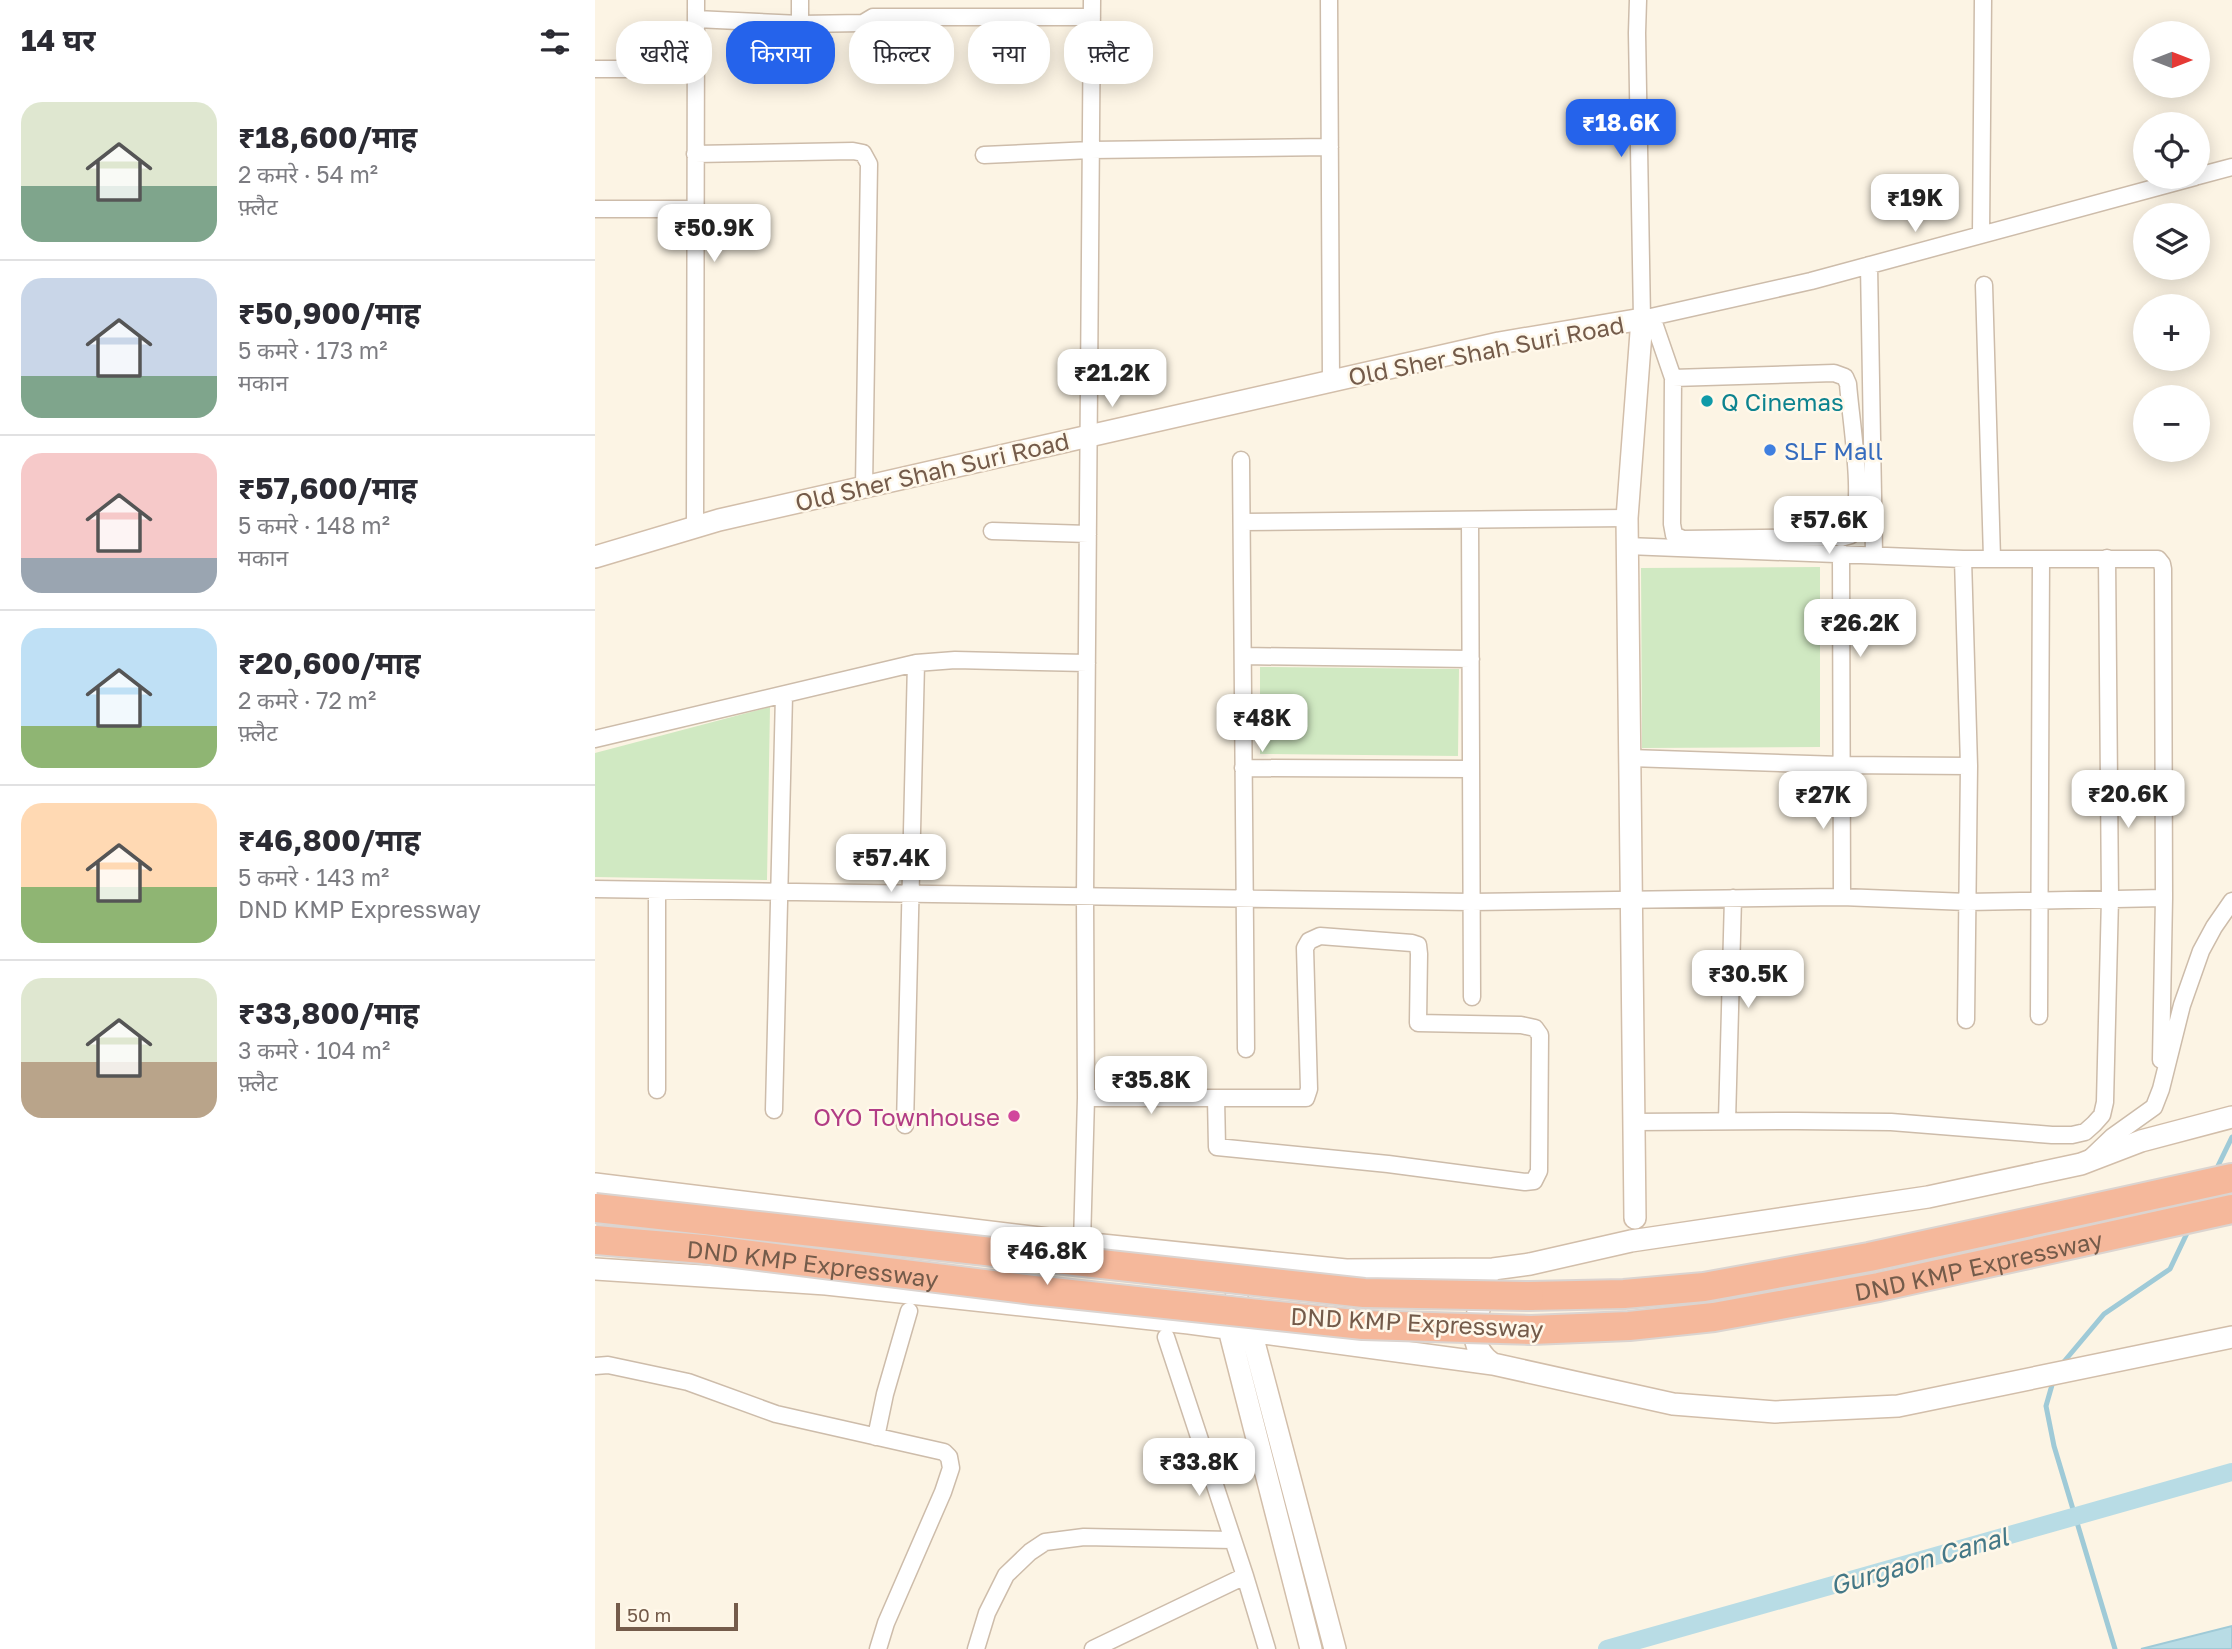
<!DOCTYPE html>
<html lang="hi">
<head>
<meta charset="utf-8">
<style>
  body { margin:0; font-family:"Golos Text","Noto Sans Devanagari",sans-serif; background:#f2f2f3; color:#2b2b33; height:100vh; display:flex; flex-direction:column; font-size:26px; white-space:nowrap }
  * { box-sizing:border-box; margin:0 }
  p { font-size:23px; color:#7c7c81 }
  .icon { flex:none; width:38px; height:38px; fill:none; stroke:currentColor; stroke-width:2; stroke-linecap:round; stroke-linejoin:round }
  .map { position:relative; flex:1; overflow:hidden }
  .side { display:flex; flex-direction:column; background:#fff; width:595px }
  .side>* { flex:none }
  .guide { position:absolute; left:21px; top:21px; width:665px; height:63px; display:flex; gap:14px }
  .needle { width:46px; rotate:90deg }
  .tools { position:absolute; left:1538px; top:21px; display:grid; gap:14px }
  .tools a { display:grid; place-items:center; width:77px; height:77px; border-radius:50%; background:#fff; box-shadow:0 4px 18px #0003; font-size:35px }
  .scale { position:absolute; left:21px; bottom:18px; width:122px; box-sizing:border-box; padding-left:7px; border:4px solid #745b4a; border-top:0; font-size:19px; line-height:24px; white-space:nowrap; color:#745b4a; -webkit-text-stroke:5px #fff8ea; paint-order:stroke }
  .price { position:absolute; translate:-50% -60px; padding:0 16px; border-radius:14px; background:#fff; color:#222; font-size:23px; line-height:46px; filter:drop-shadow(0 2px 4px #0008) }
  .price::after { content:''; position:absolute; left:50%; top:42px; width:21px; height:16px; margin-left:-10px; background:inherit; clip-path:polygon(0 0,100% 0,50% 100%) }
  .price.active { background:#2563eb; color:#fff }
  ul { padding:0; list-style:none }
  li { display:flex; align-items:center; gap:21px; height:175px; padding:0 21px }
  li+li { border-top:2px solid #e1e1e2 }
  li span { display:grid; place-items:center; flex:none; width:196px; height:140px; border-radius:21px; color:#555 }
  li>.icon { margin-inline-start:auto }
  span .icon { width:84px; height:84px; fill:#fffc; stroke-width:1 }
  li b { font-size:30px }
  h2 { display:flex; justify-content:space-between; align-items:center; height:84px; padding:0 21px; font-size:30px }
  .pill { padding:0 24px; border-radius:28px; background:#fff; box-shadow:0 4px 18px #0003; font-size:24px; line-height:63px }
  .pill.active { background:#2563eb; color:#fff }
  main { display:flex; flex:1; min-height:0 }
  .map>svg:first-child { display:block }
  .green { fill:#d0e9c2 }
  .water { fill:#b8dce5; stroke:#9fcad7; stroke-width:2 }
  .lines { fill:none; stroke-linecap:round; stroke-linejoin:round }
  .stream { stroke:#9fcad7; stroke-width:5 }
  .canal { stroke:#b8dce5; stroke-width:18 }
  .street-casing { stroke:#cdbcaa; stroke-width:19 }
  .secondary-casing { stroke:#d2beaa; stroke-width:24 }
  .highway-casing { stroke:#dbd4d0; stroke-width:32 }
  .street { stroke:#fff; stroke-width:16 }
  .secondary { stroke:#fff; stroke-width:21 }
  .highway { stroke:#f5b89b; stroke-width:28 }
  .highway-bridge-casing { stroke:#dbd4d0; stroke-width:32; stroke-linecap:butt }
  .highway-bridge { stroke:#f5b89b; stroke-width:28 }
  .culture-dot { fill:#0f9aa8; stroke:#fff8ea; stroke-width:2.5 }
  .shop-dot { fill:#3f7fe0; stroke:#fff8ea; stroke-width:2.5 }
  .hotel-dot { fill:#d1479c; stroke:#fff8ea; stroke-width:2.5 }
  .labels { text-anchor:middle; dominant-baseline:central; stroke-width:5; stroke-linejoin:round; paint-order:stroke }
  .street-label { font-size:24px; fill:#745b4a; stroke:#fff8ea }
  .culture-label { font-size:24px; fill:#0d838f; stroke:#fff8ea; text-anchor:start }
  .shop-label { font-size:24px; fill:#366cbe; stroke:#fff8ea; text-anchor:start }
  .hotel-label { font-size:24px; fill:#b23c85; stroke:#fff8ea; text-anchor:end }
  .water-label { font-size:26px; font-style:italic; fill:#447887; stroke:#fff8ea }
</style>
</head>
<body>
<main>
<section class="side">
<h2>14 घर<svg class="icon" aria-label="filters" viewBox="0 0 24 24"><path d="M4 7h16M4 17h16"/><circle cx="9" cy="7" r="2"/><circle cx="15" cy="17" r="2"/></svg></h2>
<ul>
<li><span style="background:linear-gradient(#dfe7d0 60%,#7fa58c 0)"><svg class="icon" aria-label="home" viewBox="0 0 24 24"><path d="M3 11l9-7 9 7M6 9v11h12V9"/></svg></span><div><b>₹18,600/माह</b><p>2 कमरे · 54 m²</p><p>फ़्लैट</p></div></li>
<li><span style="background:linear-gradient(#c9d6e8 70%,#7fa58c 0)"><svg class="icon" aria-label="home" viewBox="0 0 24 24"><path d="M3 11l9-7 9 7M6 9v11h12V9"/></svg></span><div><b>₹50,900/माह</b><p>5 कमरे · 173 m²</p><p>मकान</p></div></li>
<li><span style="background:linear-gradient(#f6c9c9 75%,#9aa5b1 0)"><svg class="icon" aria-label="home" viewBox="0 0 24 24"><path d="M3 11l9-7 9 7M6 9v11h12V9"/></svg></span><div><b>₹57,600/माह</b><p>5 कमरे · 148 m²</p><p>मकान</p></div></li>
<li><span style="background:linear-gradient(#bfe0f5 70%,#8fb573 0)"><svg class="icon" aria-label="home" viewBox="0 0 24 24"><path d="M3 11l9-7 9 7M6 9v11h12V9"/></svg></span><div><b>₹20,600/माह</b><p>2 कमरे · 72 m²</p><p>फ़्लैट</p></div></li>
<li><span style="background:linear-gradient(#ffd9b3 60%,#8fb573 0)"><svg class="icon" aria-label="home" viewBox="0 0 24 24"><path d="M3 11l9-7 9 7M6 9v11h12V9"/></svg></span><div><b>₹46,800/माह</b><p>5 कमरे · 143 m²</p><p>DND KMP Expressway</p></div></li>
<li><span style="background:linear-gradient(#dfe7d0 60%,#b9a48a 0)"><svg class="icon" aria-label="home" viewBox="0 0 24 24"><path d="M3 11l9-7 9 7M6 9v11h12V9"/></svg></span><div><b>₹33,800/माह</b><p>3 कमरे · 104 m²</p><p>फ़्लैट</p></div></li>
</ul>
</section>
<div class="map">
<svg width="1637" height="1649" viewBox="0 0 1637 1649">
  <rect width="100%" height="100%" fill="#fcf4e4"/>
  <path class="green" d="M1225,567v180l-178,1 -1,-180z
    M665,667l199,2 -1,87 -198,-2z
    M175,707l-3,173 -172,-3v-124z"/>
  <path class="water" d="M1637,1626v23h-91z"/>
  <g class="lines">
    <path class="stream" d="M1620,1172l17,-35
      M1467,1364l42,-50 66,-45 19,-40
      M1459,1378l-8,28 8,40 61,203"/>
    <path class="canal" d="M1012,1649l625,-177"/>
    <defs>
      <path id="street" d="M205,0v24
        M734,0l2,381
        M1043,0l-1,33 5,286 169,-38 384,-104
        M101,19l104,5 63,-1 10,-6h219
        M0,69h101
        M100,154l158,-3 10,2 6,11 -5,323
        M389,155l107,-5 239,-3
        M1603,176l34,-9
        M0,209h100
        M1386,234l2,-234
        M1274,265l5,289
        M1389,285l8,273
        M1057,317l21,61 -1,146 2,11 9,4 161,-2 7,-2c14,-34 0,-112 -3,-151l-3,-7 -11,-4 -161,5
        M646,460l5,589
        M875,521l2,476
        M647,522l385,-4
        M100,527l1,-527
        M397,531l96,3
        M1246,553l1,344
        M1368,559l6,207 -3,254
        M648,656l228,3
        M0,739l321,-76 39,-3 132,3
        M1035,758l211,7 128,1
        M648,768l228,1
        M0,889l876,13 371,-5 125,5 197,-4 -1,-329 -1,-5 -4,-5h-195l-336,-13
        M62,890v200
        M1444,1016l2,-457
        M1566,1060l3,-162
        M491,1098h220l3,-9 -4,-141 4,-7 11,-5 92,7 6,2 1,9 -1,69 103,2 14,3 5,7 -1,136 -5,10 -9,1 -137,-18 -171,-17 -1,-49
        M179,1110l10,-415
        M1132,1121l6,-223
        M1038,1122l164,-1 94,1 161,13h20l13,-3 9,-8 8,-9 3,-13 5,-204 -3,-340
        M310,1125l11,-462
        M1494,1159l23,-22 42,-30 7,-18 21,-84 19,-54 13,-24 18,-26
        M487,1243l4,-145 -1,-202 7,-896
        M571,1337l79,239 22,73
        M0,1366l13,-1 80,17 88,32 168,38 5,5 2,11 -8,24 -57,131 -8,26
        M281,1437l9,-43 24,-83
        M381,1649l11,-36 19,-38 24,-23 15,-10 39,-5 148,3
        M498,1649l152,-73"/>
      <path id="secondary" d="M0,557l124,-37 370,-84 410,-93 143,-24 -15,199 8,700
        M0,1184l487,59 264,27 147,-1 37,-5 101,-23 297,-44 153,-33 60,-23 91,-24
        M639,1265l5,55 12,11 84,318
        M0,1269l231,15 363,39 304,41
        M893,1283c-10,29 -26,61 5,81l180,40 102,8 123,-6 334,-69
        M642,1321l-8,8 3,12 79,308"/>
      <g id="highway">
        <path d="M934,1296l95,-2 80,-7 165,-30 363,-79"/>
        <path id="s1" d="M936,1330l98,-4 85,-9 165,-30 353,-78"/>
      </g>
    </defs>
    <use href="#street" class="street-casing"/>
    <use href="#secondary" class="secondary-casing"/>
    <use href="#highway" class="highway-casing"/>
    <use href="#street" class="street"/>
    <use href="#secondary" class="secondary"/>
    <use href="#highway" class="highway"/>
    <defs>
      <g id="highway-bridge">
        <path d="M0,1208l769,85 165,3"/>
        <path id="s2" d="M0,1240l108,9 330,41 330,35 168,5"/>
      </g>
    </defs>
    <use href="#highway-bridge" class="highway-bridge-casing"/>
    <use href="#highway-bridge" class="highway-bridge"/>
  </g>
  <circle class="culture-dot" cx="1112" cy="401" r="7"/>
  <circle class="shop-dot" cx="1175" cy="450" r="7"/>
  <circle class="hotel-dot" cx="419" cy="1116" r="7"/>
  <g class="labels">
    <g class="street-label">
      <text transform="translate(891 350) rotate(-11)">Old Sher Shah Suri Road</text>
      <text transform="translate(337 471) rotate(-13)">Old Sher Shah Suri Road</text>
      <text stroke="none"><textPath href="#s2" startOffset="219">DND KMP Expressway</textPath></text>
      <text stroke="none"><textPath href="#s1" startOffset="453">DND KMP Expressway</textPath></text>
      <text transform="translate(822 1322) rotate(3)">DND KMP Expressway</text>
    </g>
    <g class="culture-label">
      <text x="1126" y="401">Q Cinemas</text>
    </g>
    <g class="shop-label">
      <text x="1189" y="450">SLF Mall</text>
    </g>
    <g class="hotel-label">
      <text x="405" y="1116">OYO Townhouse</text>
    </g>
    <g class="water-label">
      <text transform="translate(1324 1561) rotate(-16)">Gurgaon Canal</text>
    </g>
  </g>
</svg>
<div class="tools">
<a><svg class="needle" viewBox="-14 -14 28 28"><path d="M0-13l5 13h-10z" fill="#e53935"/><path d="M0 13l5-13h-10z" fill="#7c7c81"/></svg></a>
<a><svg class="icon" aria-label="locate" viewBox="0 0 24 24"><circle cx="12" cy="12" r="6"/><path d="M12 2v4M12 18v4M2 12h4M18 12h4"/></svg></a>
<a><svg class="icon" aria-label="layers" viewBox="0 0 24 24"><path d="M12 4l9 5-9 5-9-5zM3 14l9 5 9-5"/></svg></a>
<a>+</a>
<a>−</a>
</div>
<div class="scale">50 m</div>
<b class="price active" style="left:1026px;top:159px">₹18.6K</b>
<b class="price" style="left:1320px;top:234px">₹19K</b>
<b class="price" style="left:119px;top:264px">₹50.9K</b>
<b class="price" style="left:517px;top:409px">₹21.2K</b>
<b class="price" style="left:1234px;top:556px">₹57.6K</b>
<b class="price" style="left:1265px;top:659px">₹26.2K</b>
<b class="price" style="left:667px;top:754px">₹48K</b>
<b class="price" style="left:1533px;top:830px">₹20.6K</b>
<b class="price" style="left:1228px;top:831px">₹27K</b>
<b class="price" style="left:296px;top:894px">₹57.4K</b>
<b class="price" style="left:1153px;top:1010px">₹30.5K</b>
<b class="price" style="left:556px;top:1116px">₹35.8K</b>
<b class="price" style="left:452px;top:1287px">₹46.8K</b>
<b class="price" style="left:604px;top:1498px">₹33.8K</b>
<div class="guide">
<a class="pill">खरीदें</a>
<a class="pill active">किराया</a>
<a class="pill">फ़िल्टर</a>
<a class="pill">नया</a>
<a class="pill">फ़्लैट</a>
</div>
</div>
</main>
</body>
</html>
